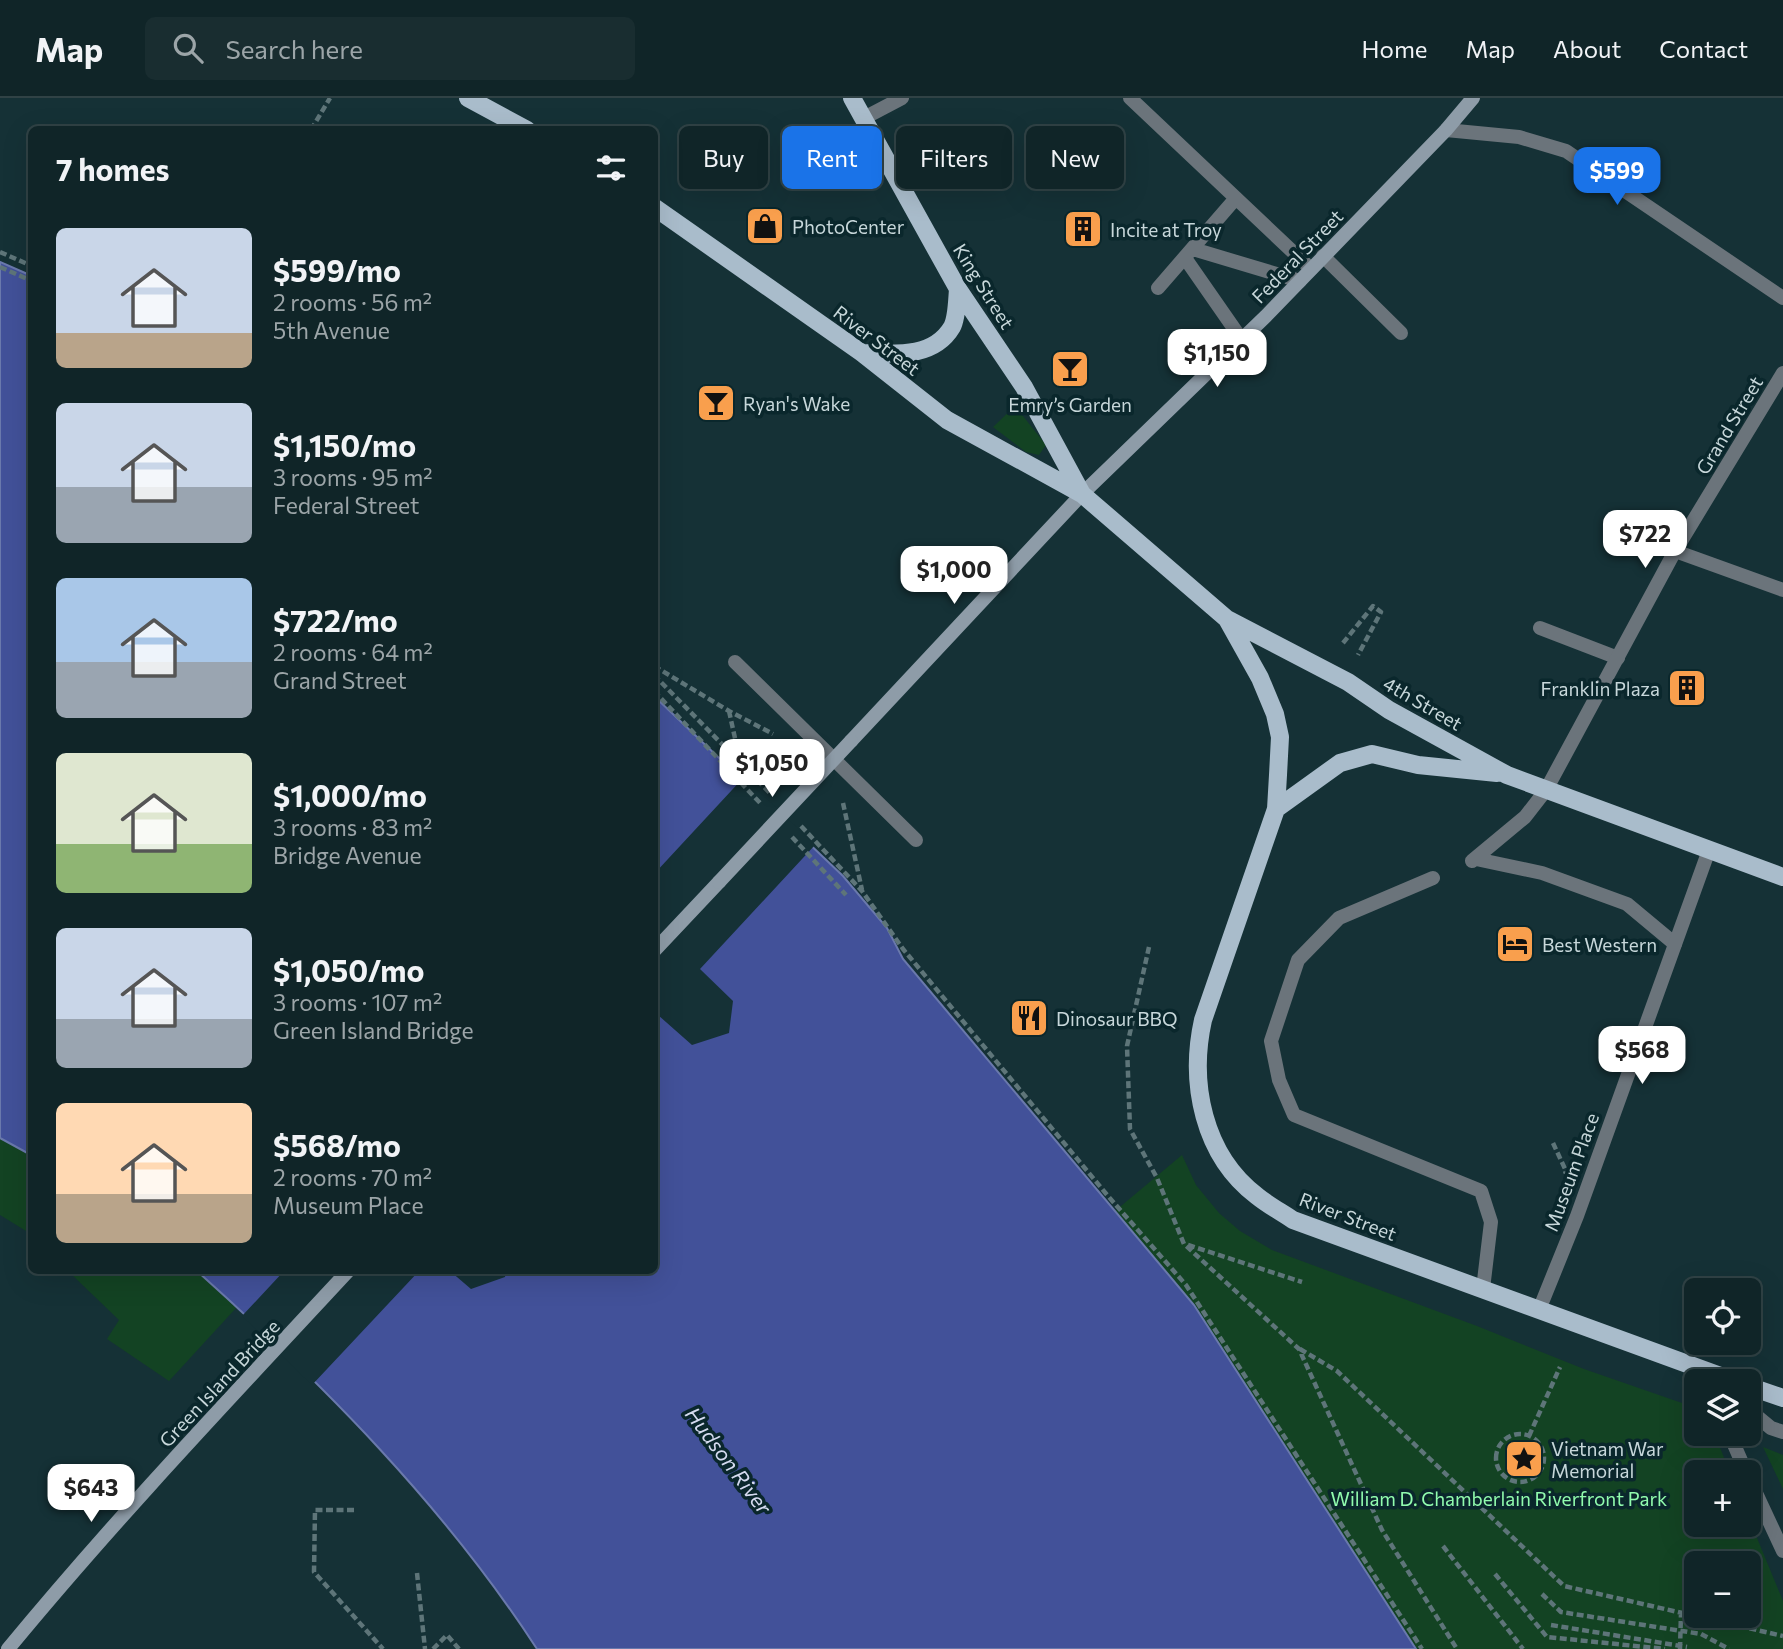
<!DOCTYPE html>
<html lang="en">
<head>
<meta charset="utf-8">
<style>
  body { margin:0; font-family:Commissioner,sans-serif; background:#192d30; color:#f1f3f6; height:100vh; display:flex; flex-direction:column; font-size:26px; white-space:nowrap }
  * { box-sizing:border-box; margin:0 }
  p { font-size:23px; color:#9ca5a8 }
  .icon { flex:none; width:38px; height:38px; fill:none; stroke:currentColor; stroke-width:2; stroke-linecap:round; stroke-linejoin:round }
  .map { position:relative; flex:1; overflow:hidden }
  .side { position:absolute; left:28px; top:28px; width:630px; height:1148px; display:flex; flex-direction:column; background:#102528; border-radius:10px; box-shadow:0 7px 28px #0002,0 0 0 2px #304245 }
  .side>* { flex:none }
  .hud { position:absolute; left:679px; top:28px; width:665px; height:63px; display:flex; gap:14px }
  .controls { position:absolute; left:1684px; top:1180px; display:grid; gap:14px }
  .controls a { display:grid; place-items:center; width:77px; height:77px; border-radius:10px; background:#102528; box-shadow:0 7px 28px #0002,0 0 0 2px #304245; font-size:35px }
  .price { position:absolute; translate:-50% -60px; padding:0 16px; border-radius:14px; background:#fff; color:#222; font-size:23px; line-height:46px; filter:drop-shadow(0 2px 4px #0008) }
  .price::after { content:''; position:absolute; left:50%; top:42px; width:21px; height:16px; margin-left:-10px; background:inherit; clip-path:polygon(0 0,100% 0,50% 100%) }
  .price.active { background:#1a73e8; color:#fff }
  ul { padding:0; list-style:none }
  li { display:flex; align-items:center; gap:21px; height:175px; padding:0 28px }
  li span { display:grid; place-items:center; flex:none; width:196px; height:140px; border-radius:10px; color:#555 }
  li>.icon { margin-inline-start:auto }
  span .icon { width:84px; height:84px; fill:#fffc; stroke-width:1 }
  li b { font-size:30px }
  h2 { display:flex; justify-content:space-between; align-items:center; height:84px; padding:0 28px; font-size:30px }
  .chip { padding:0 24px; border-radius:10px; background:#102528; box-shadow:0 7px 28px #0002,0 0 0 2px #304245; font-size:24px; line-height:63px }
  .chip.active { background:#1a73e8; color:#fff }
  header { display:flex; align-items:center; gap:42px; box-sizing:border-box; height:98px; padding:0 35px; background:#102528; border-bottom:2px solid #304245 }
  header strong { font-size:33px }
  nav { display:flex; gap:38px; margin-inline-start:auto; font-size:24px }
  .search { width:490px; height:63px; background:#192d30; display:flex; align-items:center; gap:18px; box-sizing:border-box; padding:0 24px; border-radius:10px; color:#9ca5a8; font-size:26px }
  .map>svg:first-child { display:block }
  .green { fill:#134323; fill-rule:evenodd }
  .water { fill:#425199; stroke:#6a79ac; stroke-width:2 }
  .pier { fill:#153136 }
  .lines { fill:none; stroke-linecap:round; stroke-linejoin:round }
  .path { stroke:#5e7579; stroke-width:4.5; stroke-dasharray:7 3.5; stroke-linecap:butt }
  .lane { stroke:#6b747b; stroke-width:14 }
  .street { stroke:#6b747b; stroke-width:14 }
  .secondary { stroke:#8e9ca8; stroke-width:14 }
  .primary { stroke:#a9bccb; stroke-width:18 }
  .secondary-bridge { stroke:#8e9ca8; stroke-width:14 }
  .labels { text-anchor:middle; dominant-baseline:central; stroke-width:7; stroke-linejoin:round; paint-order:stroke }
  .poi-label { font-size:19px; fill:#c7d7da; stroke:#0a272c; text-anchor:start }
  .street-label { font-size:19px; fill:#c7d7da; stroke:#0a272c }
  .park-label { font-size:19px; fill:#91fcae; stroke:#0a272c }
  .water-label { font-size:21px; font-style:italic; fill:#d5dbf0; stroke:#0a272c }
</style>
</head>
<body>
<header>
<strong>Map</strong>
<div class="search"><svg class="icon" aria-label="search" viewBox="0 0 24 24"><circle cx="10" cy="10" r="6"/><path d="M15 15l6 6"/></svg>Search here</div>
<nav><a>Home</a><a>Map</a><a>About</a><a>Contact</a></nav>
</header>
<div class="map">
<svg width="1783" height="1551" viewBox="0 0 1783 1551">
  <rect width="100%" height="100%" fill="#153136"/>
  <path class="green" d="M1015,308l31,39 -7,10 -13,-3 -33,-25z
    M0,1040l31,17v79l-31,-19z
    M1182,1057l14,30 23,28 21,18 32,19 205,76 107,43 98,34 14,9v21h18l16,39h-34v52h52v-8l35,85v48h-367l-222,-344 -79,-94zM1696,1465h52v52h-52z
    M68,1173h129l40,36 -68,74 -62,-42 12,-19z
    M1763,1349l20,8v34z"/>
  <path class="water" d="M0,164l32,14 -1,879 -31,-17z
    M655,599l188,179 44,52 16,31 291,346 222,344h-879c-93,-143 -214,-265 -340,-378l457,-1z"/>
  <path class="pier" d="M744,679l71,68 -115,124 33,32 -4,32 -37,12 -34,-30 -4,2 1,-144z
    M284,1173h135l-107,114 -70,-69z
    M450,1173h56l-1,6 -34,12z"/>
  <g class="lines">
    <path class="path" d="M311,32l19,-32
      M0,154l32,14
      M0,169l32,14
      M1343,545l30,-37 8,6 -23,43
      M654,568l75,45 44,23
      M654,577l117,119
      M654,593l108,114
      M729,613l11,50
      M843,705l19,87
      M801,728l61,65 41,58 205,247 78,89 236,364
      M792,739l54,58
      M1149,849l-22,99 3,83 27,49 27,66 115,105 83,181 75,119
      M1553,1045l13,28 -1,3
      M1188,1147l114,37
      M1300,1251l37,22 227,215 219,50
      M1496 1360a24 24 0 1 1 48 0a24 24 0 1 1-48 0Z
      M1529,1338l31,-69
      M354,1412h-39l-1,62 69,77
      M1443,1448l80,103
      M417,1475l8,76
      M1495,1476l52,63 118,12
      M1542,1496l19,18 140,22 28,15
      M1551,1527l136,22
      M433,1551l14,-14 12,14
      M1680,1551l1,-36"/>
    <path class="lane" d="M1130,0l181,171
      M864,20l38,-20
      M1193,151l107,32
      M1323,158l78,77
      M1185,160l57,82
      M1158,190l78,-90
      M1675,453l108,39
      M1540,530l78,30
      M735,564l181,178
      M1476,761l66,14 85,31 48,40
      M1472,763l53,-44 21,-27
      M1433,780l-94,40 -41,42 -27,81 8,39 15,35 187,76 10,31 -8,67
      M1748,1311l23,19 12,4"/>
    <path class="street" d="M1446,32l73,7 47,14 217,147
      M1546,692l129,-239 108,-178
      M1539,1212l38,-94 132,-366
      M1729,1335l17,39
      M1748,1378l35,75"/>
    <path class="secondary" d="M851,643l231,-247 184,-178 180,-186 27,-32
      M654,853l65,-69
      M8,1551c108,-131 225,-254 341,-379"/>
    <path class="primary" d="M468,0l59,32
      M852,0l106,191 66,98 58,107
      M654,109l208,146 85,67 135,74 145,125 121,63 41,28 118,65 276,102
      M862,255c31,1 71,6 90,-26 5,-9 5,-27 6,-38
      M1227,521l33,59 15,36 5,23 -2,38 -2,34 -73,211c-14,63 0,135 54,176 11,9 24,16 36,24l441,161
      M1276,711l64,-46 32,-9 46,11 79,8
      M1748,1288l35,12"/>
    <path class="secondary-bridge" d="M719,784l132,-141"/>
  </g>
  <defs>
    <symbol id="shop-square" viewBox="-11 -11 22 22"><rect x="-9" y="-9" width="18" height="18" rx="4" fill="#f99f4d" stroke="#0a272c"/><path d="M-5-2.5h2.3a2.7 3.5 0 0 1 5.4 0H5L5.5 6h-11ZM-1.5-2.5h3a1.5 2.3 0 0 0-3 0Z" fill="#111"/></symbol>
    <symbol id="building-square" viewBox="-11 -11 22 22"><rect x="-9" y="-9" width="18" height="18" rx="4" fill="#f99f4d" stroke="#0a272c"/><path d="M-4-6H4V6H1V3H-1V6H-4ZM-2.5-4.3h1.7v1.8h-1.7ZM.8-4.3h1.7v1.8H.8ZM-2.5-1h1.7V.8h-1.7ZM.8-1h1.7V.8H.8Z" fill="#111"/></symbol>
    <symbol id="bar-square" viewBox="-11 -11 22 22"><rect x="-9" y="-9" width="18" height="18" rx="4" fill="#f99f4d" stroke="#0a272c"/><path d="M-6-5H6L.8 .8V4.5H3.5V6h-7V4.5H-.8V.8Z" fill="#111"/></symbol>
    <symbol id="hotel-square" viewBox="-11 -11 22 22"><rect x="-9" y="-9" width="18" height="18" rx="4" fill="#f99f4d" stroke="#0a272c"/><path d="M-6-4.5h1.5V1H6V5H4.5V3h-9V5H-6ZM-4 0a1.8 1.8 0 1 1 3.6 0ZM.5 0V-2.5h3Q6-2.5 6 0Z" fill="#111"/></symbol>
    <symbol id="restaurant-square" viewBox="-11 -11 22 22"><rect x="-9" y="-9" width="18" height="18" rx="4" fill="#f99f4d" stroke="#0a272c"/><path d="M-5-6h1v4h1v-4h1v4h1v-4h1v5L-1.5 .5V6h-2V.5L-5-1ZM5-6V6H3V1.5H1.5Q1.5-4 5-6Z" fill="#111"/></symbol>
    <symbol id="sight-square" viewBox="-11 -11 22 22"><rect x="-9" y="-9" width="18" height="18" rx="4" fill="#f99f4d" stroke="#0a272c"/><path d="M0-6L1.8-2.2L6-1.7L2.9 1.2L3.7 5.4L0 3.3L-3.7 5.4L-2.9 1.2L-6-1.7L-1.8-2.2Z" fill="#111"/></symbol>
  </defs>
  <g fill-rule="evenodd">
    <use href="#shop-square" x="743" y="106" width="44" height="44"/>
    <use href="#building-square" x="1061" y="109" width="44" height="44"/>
    <use href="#bar-square" x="1048" y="249" width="44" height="44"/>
    <use href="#bar-square" x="694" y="283" width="44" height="44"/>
    <use href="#building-square" x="1665" y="568" width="44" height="44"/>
    <use href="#hotel-square" x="1493" y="824" width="44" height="44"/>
    <use href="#restaurant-square" x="1007" y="898" width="44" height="44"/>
    <use href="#sight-square" x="1502" y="1339" width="44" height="44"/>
  </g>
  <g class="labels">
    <g class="poi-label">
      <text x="792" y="128">PhotoCenter</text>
      <text x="1110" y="131">Incite at Troy</text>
      <text x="743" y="305">Ryan's Wake</text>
      <text x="1070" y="306" text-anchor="middle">Emry’s Garden</text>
      <text x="1660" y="590" text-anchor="end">Franklin Plaza</text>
      <text x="1542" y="846">Best Western</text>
      <text x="1056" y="920">Dinosaur BBQ</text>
      <text x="1551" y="1350">Vietnam War<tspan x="1551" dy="22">Memorial</tspan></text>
    </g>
    <g class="street-label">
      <text transform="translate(1297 158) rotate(-46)">Federal Street</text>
      <text transform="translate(984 188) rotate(58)">King Street</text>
      <text transform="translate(877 242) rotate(37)">River Street</text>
      <text transform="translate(1729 327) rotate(-59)">Grand Street</text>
      <text transform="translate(1423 605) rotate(30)">4th Street</text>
      <text transform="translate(1571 1074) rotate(-70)">Museum Place</text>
      <text transform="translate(1348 1118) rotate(21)">River Street</text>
      <text transform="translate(219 1285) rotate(-47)">Green Island Bridge</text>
    </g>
    <g class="park-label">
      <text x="1499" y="1400">William D. Chamberlain Riverfront Park</text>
    </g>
    <g class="water-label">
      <text transform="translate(729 1362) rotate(53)">Hudson River</text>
    </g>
  </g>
</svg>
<div class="controls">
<a><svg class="icon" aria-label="locate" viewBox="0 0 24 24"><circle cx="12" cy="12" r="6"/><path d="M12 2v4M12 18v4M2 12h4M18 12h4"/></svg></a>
<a><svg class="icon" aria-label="layers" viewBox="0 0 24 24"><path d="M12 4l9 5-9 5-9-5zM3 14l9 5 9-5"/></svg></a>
<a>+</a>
<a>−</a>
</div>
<b class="price active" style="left:1617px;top:109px">$599</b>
<b class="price" style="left:1217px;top:291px">$1,150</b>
<b class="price" style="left:1645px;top:472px">$722</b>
<b class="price" style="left:954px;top:508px">$1,000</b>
<b class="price" style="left:772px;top:701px">$1,050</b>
<b class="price" style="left:1642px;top:988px">$568</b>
<b class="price" style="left:91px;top:1426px">$643</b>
<div class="hud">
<a class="chip">Buy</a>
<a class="chip active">Rent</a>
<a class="chip">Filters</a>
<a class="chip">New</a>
</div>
<section class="side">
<h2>7 homes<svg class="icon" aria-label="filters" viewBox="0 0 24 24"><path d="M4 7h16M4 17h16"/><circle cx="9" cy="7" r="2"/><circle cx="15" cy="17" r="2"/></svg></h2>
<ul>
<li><span style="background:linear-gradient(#c9d6e8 75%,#b9a48a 0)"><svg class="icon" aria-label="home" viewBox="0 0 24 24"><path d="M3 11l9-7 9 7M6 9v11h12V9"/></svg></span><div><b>$599/mo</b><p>2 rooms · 56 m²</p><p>5th Avenue</p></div></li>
<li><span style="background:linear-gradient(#c9d6e8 60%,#9aa5b1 0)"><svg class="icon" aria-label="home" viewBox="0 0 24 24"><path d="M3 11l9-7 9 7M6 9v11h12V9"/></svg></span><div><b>$1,150/mo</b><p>3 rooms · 95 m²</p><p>Federal Street</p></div></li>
<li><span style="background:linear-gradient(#a9c7e8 60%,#9aa5b1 0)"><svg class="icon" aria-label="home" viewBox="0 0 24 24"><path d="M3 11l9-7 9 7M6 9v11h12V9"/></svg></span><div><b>$722/mo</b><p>2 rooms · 64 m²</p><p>Grand Street</p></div></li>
<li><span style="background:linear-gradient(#dfe7d0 65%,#8fb573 0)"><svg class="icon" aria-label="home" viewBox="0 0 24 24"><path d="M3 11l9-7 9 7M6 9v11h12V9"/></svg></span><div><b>$1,000/mo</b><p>3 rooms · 83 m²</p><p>Bridge Avenue</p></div></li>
<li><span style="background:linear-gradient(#c9d6e8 65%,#9aa5b1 0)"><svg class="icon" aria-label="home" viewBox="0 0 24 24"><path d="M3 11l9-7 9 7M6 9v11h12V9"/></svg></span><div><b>$1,050/mo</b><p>3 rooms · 107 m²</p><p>Green Island Bridge</p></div></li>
<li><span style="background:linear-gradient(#ffd9b3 65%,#b9a48a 0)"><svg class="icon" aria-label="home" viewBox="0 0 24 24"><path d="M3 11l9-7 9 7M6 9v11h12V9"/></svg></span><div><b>$568/mo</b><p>2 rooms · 70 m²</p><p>Museum Place</p></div></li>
</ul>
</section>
</div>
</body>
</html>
